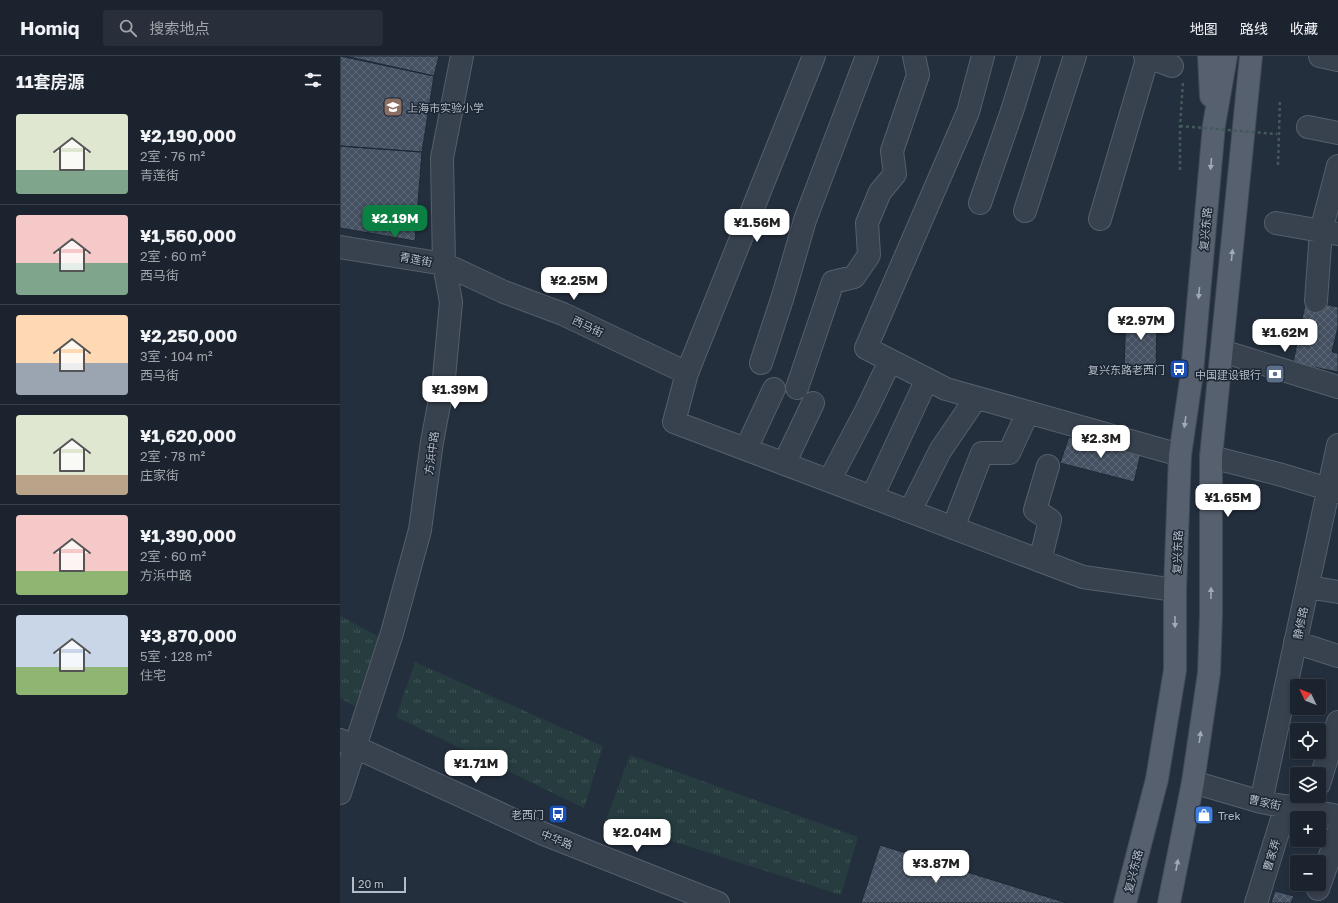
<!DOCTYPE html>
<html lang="zh">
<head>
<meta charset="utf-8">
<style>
  body { margin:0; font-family:"Golos Text","Noto Sans SC",sans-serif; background:#282f3a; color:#f1f3f6; height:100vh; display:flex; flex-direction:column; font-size:15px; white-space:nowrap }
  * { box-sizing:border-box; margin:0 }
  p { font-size:13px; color:#a0a4aa }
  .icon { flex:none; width:22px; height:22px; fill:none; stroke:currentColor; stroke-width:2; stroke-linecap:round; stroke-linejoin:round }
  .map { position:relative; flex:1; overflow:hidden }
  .sheet { display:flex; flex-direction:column; background:#1b232e; width:340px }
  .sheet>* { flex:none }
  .needle { width:26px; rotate:313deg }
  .tools { position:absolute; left:950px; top:623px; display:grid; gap:8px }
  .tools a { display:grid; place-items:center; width:36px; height:36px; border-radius:4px; background:#1b232e; box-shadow:0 2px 6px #0003,0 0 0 1px #39404a; font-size:20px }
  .scale { position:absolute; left:12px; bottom:10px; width:54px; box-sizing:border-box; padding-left:4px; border:2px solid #b4bcc9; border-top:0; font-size:11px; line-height:14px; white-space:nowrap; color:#b4bcc9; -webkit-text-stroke:3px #1d2633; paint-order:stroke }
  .price { position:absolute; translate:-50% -34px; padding:0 9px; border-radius:8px; background:#fff; color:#222; font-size:13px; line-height:26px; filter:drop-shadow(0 1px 2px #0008) }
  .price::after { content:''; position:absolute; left:50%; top:24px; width:12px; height:9px; margin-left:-6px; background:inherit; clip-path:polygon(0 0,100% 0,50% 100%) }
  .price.active { background:#0b8043; color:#fff }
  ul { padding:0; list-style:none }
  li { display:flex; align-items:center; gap:12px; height:100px; padding:0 16px }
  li+li { border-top:1px solid #39404a }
  li span { display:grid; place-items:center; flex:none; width:112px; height:80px; border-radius:4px; color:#555 }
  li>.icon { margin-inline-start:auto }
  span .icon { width:48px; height:48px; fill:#fffc; stroke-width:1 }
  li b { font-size:17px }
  h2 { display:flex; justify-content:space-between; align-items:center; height:48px; padding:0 16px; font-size:17px }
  header { display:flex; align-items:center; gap:24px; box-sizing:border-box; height:56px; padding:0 20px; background:#1b232e; border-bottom:1px solid #39404a }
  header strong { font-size:19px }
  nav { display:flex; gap:22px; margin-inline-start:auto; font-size:14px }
  .search { width:280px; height:36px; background:#282f3a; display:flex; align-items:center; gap:10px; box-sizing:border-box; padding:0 14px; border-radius:4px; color:#a0a4aa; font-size:15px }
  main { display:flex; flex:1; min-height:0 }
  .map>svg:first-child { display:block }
  .grass { fill:url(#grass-tufts) }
  .building { fill:url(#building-cross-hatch); stroke:#1f2835 }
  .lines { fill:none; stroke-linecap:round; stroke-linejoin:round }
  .minor-casing { stroke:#565f6c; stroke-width:24 }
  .major-casing { stroke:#414a57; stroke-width:24 }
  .path { stroke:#44595c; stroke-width:2.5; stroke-dasharray:3 3; stroke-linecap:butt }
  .minor { stroke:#38414e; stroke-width:22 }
  .major { stroke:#56606e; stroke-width:22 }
  .path-bridge { stroke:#44595c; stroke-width:2.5; stroke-dasharray:3 3; stroke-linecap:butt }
  .oneway { fill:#a1aab7 }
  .labels { text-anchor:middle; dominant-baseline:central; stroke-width:3; stroke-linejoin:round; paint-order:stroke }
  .poi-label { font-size:11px; fill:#b4bcc9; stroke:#1d2633; text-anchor:end }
  .street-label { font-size:11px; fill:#b4bcc9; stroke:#1d2633 }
</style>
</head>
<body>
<header>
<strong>Homiq</strong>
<div class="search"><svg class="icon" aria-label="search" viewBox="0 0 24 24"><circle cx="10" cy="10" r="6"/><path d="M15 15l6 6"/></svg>搜索地点</div>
<nav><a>地图</a><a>路线</a><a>收藏</a></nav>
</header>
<main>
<section class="sheet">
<h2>11套房源<svg class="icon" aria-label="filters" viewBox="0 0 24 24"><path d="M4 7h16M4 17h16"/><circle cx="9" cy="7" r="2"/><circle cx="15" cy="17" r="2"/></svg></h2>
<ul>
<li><span style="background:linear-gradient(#dfe7d0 70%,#7fa58c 0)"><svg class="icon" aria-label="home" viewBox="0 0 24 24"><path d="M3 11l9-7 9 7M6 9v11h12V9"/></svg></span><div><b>¥2,190,000</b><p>2室 · 76 m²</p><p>青莲街</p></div></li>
<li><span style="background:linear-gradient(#f6c9c9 60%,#7fa58c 0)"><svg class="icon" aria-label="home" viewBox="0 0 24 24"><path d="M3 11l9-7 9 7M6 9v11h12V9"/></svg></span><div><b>¥1,560,000</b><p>2室 · 60 m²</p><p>西马街</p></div></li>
<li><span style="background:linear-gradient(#ffd9b3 60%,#9aa5b1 0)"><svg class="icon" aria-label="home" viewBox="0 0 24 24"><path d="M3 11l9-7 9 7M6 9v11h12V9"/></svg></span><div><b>¥2,250,000</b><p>3室 · 104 m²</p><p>西马街</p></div></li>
<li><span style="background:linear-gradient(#dfe7d0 75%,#b9a48a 0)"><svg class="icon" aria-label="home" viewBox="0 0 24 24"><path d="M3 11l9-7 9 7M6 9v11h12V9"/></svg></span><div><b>¥1,620,000</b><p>2室 · 78 m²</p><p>庄家街</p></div></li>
<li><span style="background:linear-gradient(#f6c9c9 70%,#8fb573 0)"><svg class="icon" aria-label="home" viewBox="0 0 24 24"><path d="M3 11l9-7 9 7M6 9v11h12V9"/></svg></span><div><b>¥1,390,000</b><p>2室 · 60 m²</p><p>方浜中路</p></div></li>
<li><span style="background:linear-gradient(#c9d6e8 65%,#8fb573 0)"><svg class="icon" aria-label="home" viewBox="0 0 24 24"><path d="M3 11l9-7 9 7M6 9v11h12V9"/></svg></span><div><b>¥3,870,000</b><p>5室 · 128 m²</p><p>住宅</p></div></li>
</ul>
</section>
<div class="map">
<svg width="998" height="847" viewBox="0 0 998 847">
  <defs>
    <pattern id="grass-tufts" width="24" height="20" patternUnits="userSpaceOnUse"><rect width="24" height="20" fill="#263c3f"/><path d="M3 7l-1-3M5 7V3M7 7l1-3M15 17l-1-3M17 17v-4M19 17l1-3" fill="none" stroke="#435659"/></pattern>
    <pattern id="building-cross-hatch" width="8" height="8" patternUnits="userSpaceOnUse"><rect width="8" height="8" fill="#455162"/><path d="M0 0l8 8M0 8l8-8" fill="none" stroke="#5d6877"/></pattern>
  </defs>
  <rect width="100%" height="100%" fill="#242f3e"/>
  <path class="grass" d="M0,560l40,21 -25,69 -15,-8z
    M75,606l188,84 -19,62 -188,-91z
    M290,699l228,82 -17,58 -235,-75z"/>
  <path class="building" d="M0,0l94,20 -12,76 -82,-6z
    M5,0h94l-5,20z
    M0,90l82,6 -7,89 -75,-13z
    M966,244l32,7v20l-6,25 6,1v19l-45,-9z
    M817,253l-1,64 -32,-1 2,-62z
    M729,381l72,16 -7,29 -74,-19z
    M540,789l187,58h-206z
    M935,835l19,5 -3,7h-20z"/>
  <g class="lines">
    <defs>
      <path id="minor" d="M474,0l-127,317 -13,49 409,155 92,13
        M643,0l-15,56 -102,236 80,41 234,66
        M805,0l27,10
        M980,0l18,4
        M968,71l30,6
        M640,147l33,-95 16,-52
        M685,155l50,-155
        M760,163l48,-163
        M936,167l62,11
        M0,191l104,17 60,28 59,22 124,59
        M976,245l5,-70 17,-65
        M882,295l116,36
        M421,307l22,-67 22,-76 62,-164
        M457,332l36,-106 21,-5 15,-22 -2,-32 13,-31 15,-18 -3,-23 26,-76 -4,-19
        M406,393l28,-60
        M871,401l71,18 56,17
        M444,408l29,-61
        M489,425l38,-72 23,-48
        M532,441l55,-118
        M570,455l30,-60 36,-53
        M613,472l29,-75h27l19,-41
        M700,505l10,-41 -15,-10 13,-44
        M968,531l30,5
        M955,586l43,14
        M0,684l204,94 174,69
        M853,726l68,20 77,14
        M979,728l19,-62
        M0,737l52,-160 28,-103 12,-88 12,-64 7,-76 -7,-38 -2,-106 20,-102
        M921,746l77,-357
        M978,833l20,-56
        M916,847l30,-97"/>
      <path id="major" d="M869,0l2,40
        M785,847l32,-124 18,-109v-80l5,-135 12,-82 22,-248 12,-69
        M829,847l24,-121 16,-109 2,-58v-158l40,-401"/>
    </defs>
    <use href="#minor" class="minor-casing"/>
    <use href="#major" class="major-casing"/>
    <path class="path" d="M938,109l2,-65
      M840,114v-44l3,-44"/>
    <use href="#minor" class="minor"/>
    <use href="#major" class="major"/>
    <path class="path-bridge" d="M840,70l97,8"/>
  </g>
  <defs><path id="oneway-solid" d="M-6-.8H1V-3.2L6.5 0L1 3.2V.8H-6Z"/></defs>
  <g class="oneway">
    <use href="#oneway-solid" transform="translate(871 108) rotate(95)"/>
    <use href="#oneway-solid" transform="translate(892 199) rotate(-84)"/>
    <use href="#oneway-solid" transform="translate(859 237) rotate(95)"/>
    <use href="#oneway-solid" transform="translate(845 366) rotate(98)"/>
    <use href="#oneway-solid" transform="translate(871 537) rotate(-90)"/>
    <use href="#oneway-solid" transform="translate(835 566) rotate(90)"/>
    <use href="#oneway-solid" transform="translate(860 681) rotate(-82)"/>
    <use href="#oneway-solid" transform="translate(837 809) rotate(-79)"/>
  </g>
  <defs>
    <symbol id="school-square" viewBox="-11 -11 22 22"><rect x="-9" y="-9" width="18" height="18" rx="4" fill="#8d6e63" stroke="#1d2633"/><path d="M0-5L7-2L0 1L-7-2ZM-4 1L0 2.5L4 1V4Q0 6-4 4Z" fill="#fff"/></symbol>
    <symbol id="bus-square" viewBox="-11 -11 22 22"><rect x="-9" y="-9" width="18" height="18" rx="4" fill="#1a4fb4" stroke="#1d2633"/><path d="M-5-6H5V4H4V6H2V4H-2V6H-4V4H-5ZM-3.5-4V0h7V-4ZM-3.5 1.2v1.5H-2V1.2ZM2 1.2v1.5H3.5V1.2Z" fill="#fff"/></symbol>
    <symbol id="bank-square" viewBox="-11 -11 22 22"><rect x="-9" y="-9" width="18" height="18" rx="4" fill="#5c6f8a" stroke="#1d2633"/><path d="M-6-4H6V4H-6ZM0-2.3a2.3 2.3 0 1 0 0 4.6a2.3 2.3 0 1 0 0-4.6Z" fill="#fff"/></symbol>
    <symbol id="shop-square" viewBox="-11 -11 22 22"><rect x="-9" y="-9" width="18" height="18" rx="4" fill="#3f7fe0" stroke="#1d2633"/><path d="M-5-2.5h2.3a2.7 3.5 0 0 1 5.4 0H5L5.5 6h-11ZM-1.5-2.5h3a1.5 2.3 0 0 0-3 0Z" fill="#fff"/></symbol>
  </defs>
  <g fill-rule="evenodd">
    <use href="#school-square" x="42" y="40" width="22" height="22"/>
    <use href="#bus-square" x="828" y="302" width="22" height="22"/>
    <use href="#bank-square" x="924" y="307" width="22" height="22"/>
    <use href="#bus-square" x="207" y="747" width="22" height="22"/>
    <use href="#shop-square" x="853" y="748" width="22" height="22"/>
  </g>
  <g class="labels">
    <g class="poi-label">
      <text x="67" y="51" text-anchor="start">上海市实验小学</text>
      <text x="825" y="313">复兴东路老西门</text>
      <text x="921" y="318">中国建设银行</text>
      <text x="204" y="758">老西门</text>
      <text x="878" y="759" text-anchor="start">Trek</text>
    </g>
    <g class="street-label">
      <text transform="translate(865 173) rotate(-85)">复兴东路</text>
      <text transform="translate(76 203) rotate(10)">青莲街</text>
      <text transform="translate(248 270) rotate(25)">西马街</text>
      <text transform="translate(91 397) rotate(-82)">方浜中路</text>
      <text transform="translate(837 496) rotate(-88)">复兴东路</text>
      <text transform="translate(960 567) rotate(-78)">静修路</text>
      <text transform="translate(925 746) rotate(13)">曹家街</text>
      <text transform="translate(217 783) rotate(22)">中华路</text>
      <text transform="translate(931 799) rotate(-73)">曹家弄</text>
      <text transform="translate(793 815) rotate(-76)">复兴东路</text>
    </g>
  </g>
</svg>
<div class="tools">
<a><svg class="needle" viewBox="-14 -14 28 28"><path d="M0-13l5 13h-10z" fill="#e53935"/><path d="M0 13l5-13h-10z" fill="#a0a4aa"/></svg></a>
<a><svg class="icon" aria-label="locate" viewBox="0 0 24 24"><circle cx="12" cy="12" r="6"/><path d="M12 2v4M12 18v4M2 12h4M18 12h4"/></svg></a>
<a><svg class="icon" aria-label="layers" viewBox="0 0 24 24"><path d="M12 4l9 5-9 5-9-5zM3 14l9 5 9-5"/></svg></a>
<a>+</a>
<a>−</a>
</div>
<div class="scale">20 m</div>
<b class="price active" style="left:55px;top:183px">¥2.19M</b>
<b class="price" style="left:417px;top:187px">¥1.56M</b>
<b class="price" style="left:234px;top:245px">¥2.25M</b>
<b class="price" style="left:801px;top:285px">¥2.97M</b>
<b class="price" style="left:945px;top:297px">¥1.62M</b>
<b class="price" style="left:115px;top:354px">¥1.39M</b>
<b class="price" style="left:761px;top:403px">¥2.3M</b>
<b class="price" style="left:888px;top:462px">¥1.65M</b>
<b class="price" style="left:136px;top:728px">¥1.71M</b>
<b class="price" style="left:297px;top:797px">¥2.04M</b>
<b class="price" style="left:596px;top:828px">¥3.87M</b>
</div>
</main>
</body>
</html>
